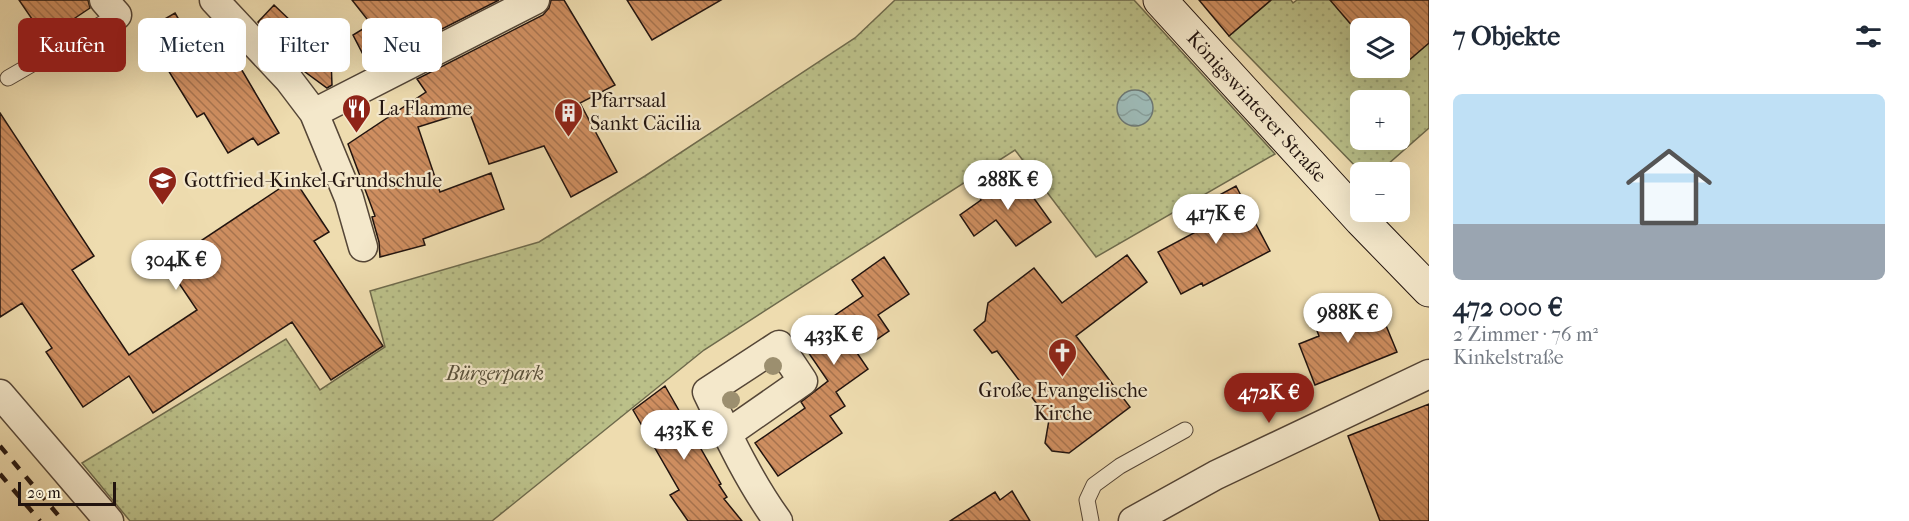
<!DOCTYPE html>
<html lang="de">
<head>
<meta charset="utf-8">
<style>
  body { margin:0; font-family:"IM FELL French Canon",serif; background:#f2f2f3; color:#1f2937; height:100vh; display:flex; flex-direction:column; font-size:22px; white-space:nowrap }
  * { box-sizing:border-box; margin:0 }
  p { font-size:20px; color:#747a83 }
  .icon { flex:none; width:33px; height:33px; fill:none; stroke:currentColor; stroke-width:2; stroke-linecap:round; stroke-linejoin:round }
  .map { position:relative; flex:1; overflow:hidden }
  .panel { display:flex; flex-direction:column; background:#fff; width:480px }
  .panel>* { flex:none }
  .top-card { position:absolute; left:18px; top:18px; width:570px; height:54px; display:flex; gap:12px }
  .controls { position:absolute; left:1350px; top:18px; display:grid; gap:12px }
  .controls a { display:grid; place-items:center; width:60px; height:60px; border-radius:9px; background:#fff; box-shadow:0 6px 24px #0002; font-size:30px }
  .scale { position:absolute; left:18px; bottom:15px; width:98px; box-sizing:border-box; padding-left:6px; border:3px solid #22140f; border-top:0; font-size:16px; line-height:21px; white-space:nowrap; color:#22140f; -webkit-text-stroke:4px #f4e8cb; paint-order:stroke }
  .price { position:absolute; translate:-50% -51px; padding:0 14px; border-radius:21px; background:#fff; color:#222; font-size:20px; line-height:39px; filter:drop-shadow(0 2px 3px #0008) }
  .price::after { content:''; position:absolute; left:50%; top:36px; width:18px; height:14px; margin-left:-9px; background:inherit; clip-path:polygon(0 0,100% 0,50% 100%) }
  .price.on { background:#8f2418; color:#fff }
  ul { padding:0; list-style:none }
  li { display:grid; align-content:center; gap:12px; height:318px; padding:0 24px }
  li span { display:grid; place-items:center; height:186px; border-radius:9px; color:#555 }
  li>.icon { margin-inline-start:auto }
  span .icon { width:108px; height:108px; fill:#fffc; stroke-width:1 }
  li b { font-size:26px }
  h2 { display:flex; justify-content:space-between; align-items:center; height:72px; padding:0 24px; font-size:26px }
  .chip { padding:0 21px; border-radius:9px; background:#fff; box-shadow:0 6px 24px #0002; font-size:21px; line-height:54px }
  .chip.on { background:#8f2418; color:#fff }
  main { display:flex; flex:1; min-height:0 }
  .map>svg:first-child { display:block }
  .grass { fill:url(#grass-dots); stroke:#6e6a4c; stroke-width:1.5; fill-rule:evenodd }
  .water { fill:url(#water-waves); stroke:#6c7773; stroke-width:1.5 }
  .building { fill:url(#building-back-hatch); stroke:#22140f; stroke-width:1.5 }
  .lines { fill:none; stroke-linecap:round; stroke-linejoin:round }
  .lane-casing { stroke:#554637; stroke-width:17 }
  .street-casing { stroke:#554637; stroke-width:31 }
  .secondary-casing { stroke:#22140f; stroke-width:35 }
  .lane { stroke:#f4e8cb; stroke-width:15 }
  .street { stroke:#f4e8cb; stroke-width:28 }
  .secondary { stroke:#f4e8cb; stroke-width:33 }
  .rail { stroke:#22140f; stroke-width:4.5; stroke-dasharray:10 10; stroke-linecap:butt }
  .tree { fill:#9c8f6f }
  .labels { text-anchor:middle; dominant-baseline:central; stroke-width:4.5; stroke-linejoin:round; paint-order:stroke }
  .poi-label { font-size:20px; fill:#22140f; stroke:#f4e8cb; text-anchor:start }
  .street-label { font-size:20px; fill:#22140f; stroke:#f4e8cb }
  .park-label { font-size:20px; font-style:italic; fill:#58503a; stroke:#f4e8cb }
</style>
</head>
<body>
<main>
<div class="map">
<svg width="1429" height="521" viewBox="0 0 1429 521">
  <defs>
    <pattern id="grass-dots" width="8" height="8" patternUnits="userSpaceOnUse" patternTransform="scale(1.5)"><rect width="8" height="8" fill="#bbc089"/><path d="M2 2h.1M6 6h.1" fill="none" stroke="#a0a475" stroke-width="1.8" stroke-linecap="round"/></pattern>
    <pattern id="water-waves" width="16" height="10" patternUnits="userSpaceOnUse" patternTransform="scale(1.5)"><rect width="16" height="10" fill="#9db9b5"/><path d="M0 5q4-4 8 0t8 0" fill="none" stroke="#879e9a"/></pattern>
    <pattern id="building-back-hatch" width="6" height="6" patternUnits="userSpaceOnUse" patternTransform="scale(1.5)"><rect width="6" height="6" fill="#ce8e60"/><path d="M-1 5l2 2M0 0l6 6M5-1l2 2" fill="none" stroke="#a7734e"/></pattern>
  </defs>
  <rect width="100%" height="100%" fill="#eedcaf"/>
  <filter id="stains"><feTurbulence type="fractalNoise" baseFrequency=".00333" numOctaves="4"/><feColorMatrix values="0 0 0 0 .2 0 0 0 0 .09 0 0 0 0 .02 0 0 0 .5 -.17"/></filter>
  <radialGradient id="worn" r=".72"><stop offset=".6" stop-color="#630" stop-opacity="0"/><stop offset="1" stop-color="#630" stop-opacity=".3"/></radialGradient>
  <path class="grass" d="M895,0h239l141,154 -179,103 -81,-107 -311,200 -212,171h-362l-48,-58 204,-124 34,51 65,-43 -15,-56 169,-49 106,-66 210,-138z
    M1271,0h20l2,3 4,-3h132v128l-50,44h-18l-132,-136zM1360,28h40v40h-40zM1360,100h40v40h-40z"/>
  <path class="water" d="M1117 108a18 18 0 1 1 36 0a18 18 0 1 1-36 0Z"/>
  <path class="building" d="M19,0h69l2,8 -45,30z
    M352,0h147l-130,66 -16,-31 18,-11z
    M551,0h13l51,85 -35,18 37,69 -46,25 -27,-51 -55,18 -20,-53 -51,16 22,65 51,-19 13,36 -81,30 2,6 -45,12 -1,-15 -7,-25 3,-1 -27,-72 78,-52 -9,-13 126,-64 6,-7z
    M627,0h94l-69,40z
    M1199,0h72l-42,36z
    M1330,0h99v43l-36,31 -5,-6h12v-40h-40v7z
    M274,5l57,54 1,26 -5,3 -26,-19 -43,-47z
    M175,13l18,31 17,-11 14,23 6,-6 49,83 -21,12 -5,-7 -25,15 -24,-40 -7,4 -53,-86z
    M0,113l94,143 -22,14 57,85 68,-45 -31,-46 128,-85 35,53 -15,9 69,105 -52,34 -39,-58 -139,91 -24,-37 -46,31 -37,-55 6,-4 -30,-45 -22,14z
    M1015,172l36,50 -35,24 -20,-26 -22,16 -14,-21 21,-15 -1,-2z
    M1236,186l34,65 -67,35 -1,-3 -21,11 -23,-42 64,-34 -10,-19z
    M1127,255l20,27 -71,54 54,71 -61,46 -17,-2 -7,-8 4,-23 -52,-69 -5,2 -18,-23 11,-9 3,-18 46,-35 28,35z
    M884,257l25,37 -31,21 11,16 -32,22 11,16 -32,23 9,14 -15,10 12,17 -64,43 -23,-33 50,-35 -4,-6 27,-21 -33,-48 22,-15 5,6 41,-28 -11,-16z
    M1374,303l4,9 2,-1 17,41 -82,33 -16,-41 20,-8 -3,-8z
    M665,386l56,98 -2,1 8,12 -3,2 18,22h-54l-18,-26 9,-5 -46,-80z
    M1429,404v117h-49l-32,-85z
    M1012,491l18,30h-80l45,-29 5,8z"/>
  <g class="lines">
    <defs>
      <path id="lane" d="M8,78l109,-63
        M1091,521l-4,-21 7,-15 26,-19 65,-36"/>
      <path id="street" d="M104,0l13,15
        M214,0l75,80 25,33 35,85 14,49
        M314,113l221,-113
        M0,394l109,127
        M727,434l76,-53 -24,-36 -72,47c21,44 42,89 71,129
        M1133,521l83,-46 213,-101"/>
      <g id="secondary">
        <path id="s1" d="M1160,0l201,220 68,70"/>
      </g>
    </defs>
    <use href="#lane" class="lane-casing"/>
    <use href="#street" class="street-casing"/>
    <use href="#secondary" class="secondary-casing"/>
    <use href="#lane" class="lane"/>
    <use href="#street" class="street"/>
    <use href="#secondary" class="secondary"/>
    <path class="rail" d="M0,446l63,75
      M0,474l40,47"/>
  </g>
  <g class="tree">
    <circle cx="773" cy="366" r="9"/>
    <circle cx="731" cy="400" r="9"/>
  </g>
  <defs>
    <symbol id="restaurant-pin" viewBox="-11 -11 22 30"><path d="M0 17L-7.5 6A9.5 9.5 0 1 1 7.5 6Z" fill="#8f2418" stroke="#f4e8cb"/><path d="M-5-6h1v4h1v-4h1v4h1v-4h1v5L-1.5 .5V6h-2V.5L-5-1ZM5-6V6H3V1.5H1.5Q1.5-4 5-6Z" fill="#fff"/></symbol>
    <symbol id="building-pin" viewBox="-11 -11 22 30"><path d="M0 17L-7.5 6A9.5 9.5 0 1 1 7.5 6Z" fill="#8f2418" stroke="#f4e8cb"/><path d="M-4-6H4V6H1V3H-1V6H-4ZM-2.5-4.3h1.7v1.8h-1.7ZM.8-4.3h1.7v1.8H.8ZM-2.5-1h1.7V.8h-1.7ZM.8-1h1.7V.8H.8Z" fill="#fff"/></symbol>
    <symbol id="school-pin" viewBox="-11 -11 22 30"><path d="M0 17L-7.5 6A9.5 9.5 0 1 1 7.5 6Z" fill="#8f2418" stroke="#f4e8cb"/><path d="M0-5L7-2L0 1L-7-2ZM-4 1L0 2.5L4 1V4Q0 6-4 4Z" fill="#fff"/></symbol>
    <symbol id="church-pin" viewBox="-11 -11 22 30"><path d="M0 17L-7.5 6A9.5 9.5 0 1 1 7.5 6Z" fill="#8f2418" stroke="#f4e8cb"/><path d="M-1.2-6h2.4v3.5h3.3v2.4h-3.3V6h-2.4V-.1h-3.3v-2.4h3.3Z" fill="#fff"/></symbol>
  </defs>
  <g fill-rule="evenodd">
    <use href="#restaurant-pin" x="340" y="92" width="33" height="45"/>
    <use href="#building-pin" x="552" y="96" width="33" height="45"/>
    <use href="#school-pin" x="146" y="164" width="33" height="45"/>
    <use href="#church-pin" x="1046" y="336" width="33" height="45"/>
  </g>
  <g class="labels">
    <g class="poi-label">
      <text x="590" y="100">Pfarrsaal<tspan x="590" dy="23">Sankt Cäcilia</tspan></text>
      <text x="378" y="108">La Flamme</text>
      <text x="184" y="180">Gottfried-Kinkel-Grundschule</text>
      <text x="1063" y="390" text-anchor="middle">Große Evangelische<tspan x="1063" dy="23">Kirche</tspan></text>
    </g>
    <g class="street-label">
      <text stroke="none"><textPath href="#s1" startOffset="144">Königswinterer Straße</textPath></text>
    </g>
    <g class="park-label">
      <text x="495" y="373">Bürgerpark</text>
    </g>
  </g>
  <rect width="100%" height="100%" filter="url(#stains)"/>
  <rect width="100%" height="100%" fill="url(#worn)"/>
</svg>
<div class="controls">
<a><svg class="icon" aria-label="layers" viewBox="0 0 24 24"><path d="M12 4l9 5-9 5-9-5zM3 14l9 5 9-5"/></svg></a>
<a>+</a>
<a>−</a>
</div>
<div class="scale">20 m</div>
<b class="price" style="left:1008px;top:211px">288K €</b>
<b class="price" style="left:1216px;top:245px">417K €</b>
<b class="price" style="left:176px;top:291px">304K €</b>
<b class="price" style="left:1348px;top:344px">988K €</b>
<b class="price" style="left:834px;top:366px">433K €</b>
<b class="price on" style="left:1269px;top:424px">472K €</b>
<b class="price" style="left:684px;top:461px">433K €</b>
<div class="top-card">
<a class="chip on">Kaufen</a>
<a class="chip">Mieten</a>
<a class="chip">Filter</a>
<a class="chip">Neu</a>
</div>
</div>
<section class="panel">
<h2>7 Objekte<svg class="icon" aria-label="filters" viewBox="0 0 24 24"><path d="M4 7h16M4 17h16"/><circle cx="9" cy="7" r="2"/><circle cx="15" cy="17" r="2"/></svg></h2>
<ul>
<li><span style="background:linear-gradient(#bfe0f5 70%,#9aa5b1 0)"><svg class="icon" aria-label="home" viewBox="0 0 24 24"><path d="M3 11l9-7 9 7M6 9v11h12V9"/></svg></span><div><b>472 000 €</b><p>2 Zimmer · 76 m²</p><p>Kinkelstraße</p></div></li>
</ul>
</section>
</main>
</body>
</html>
